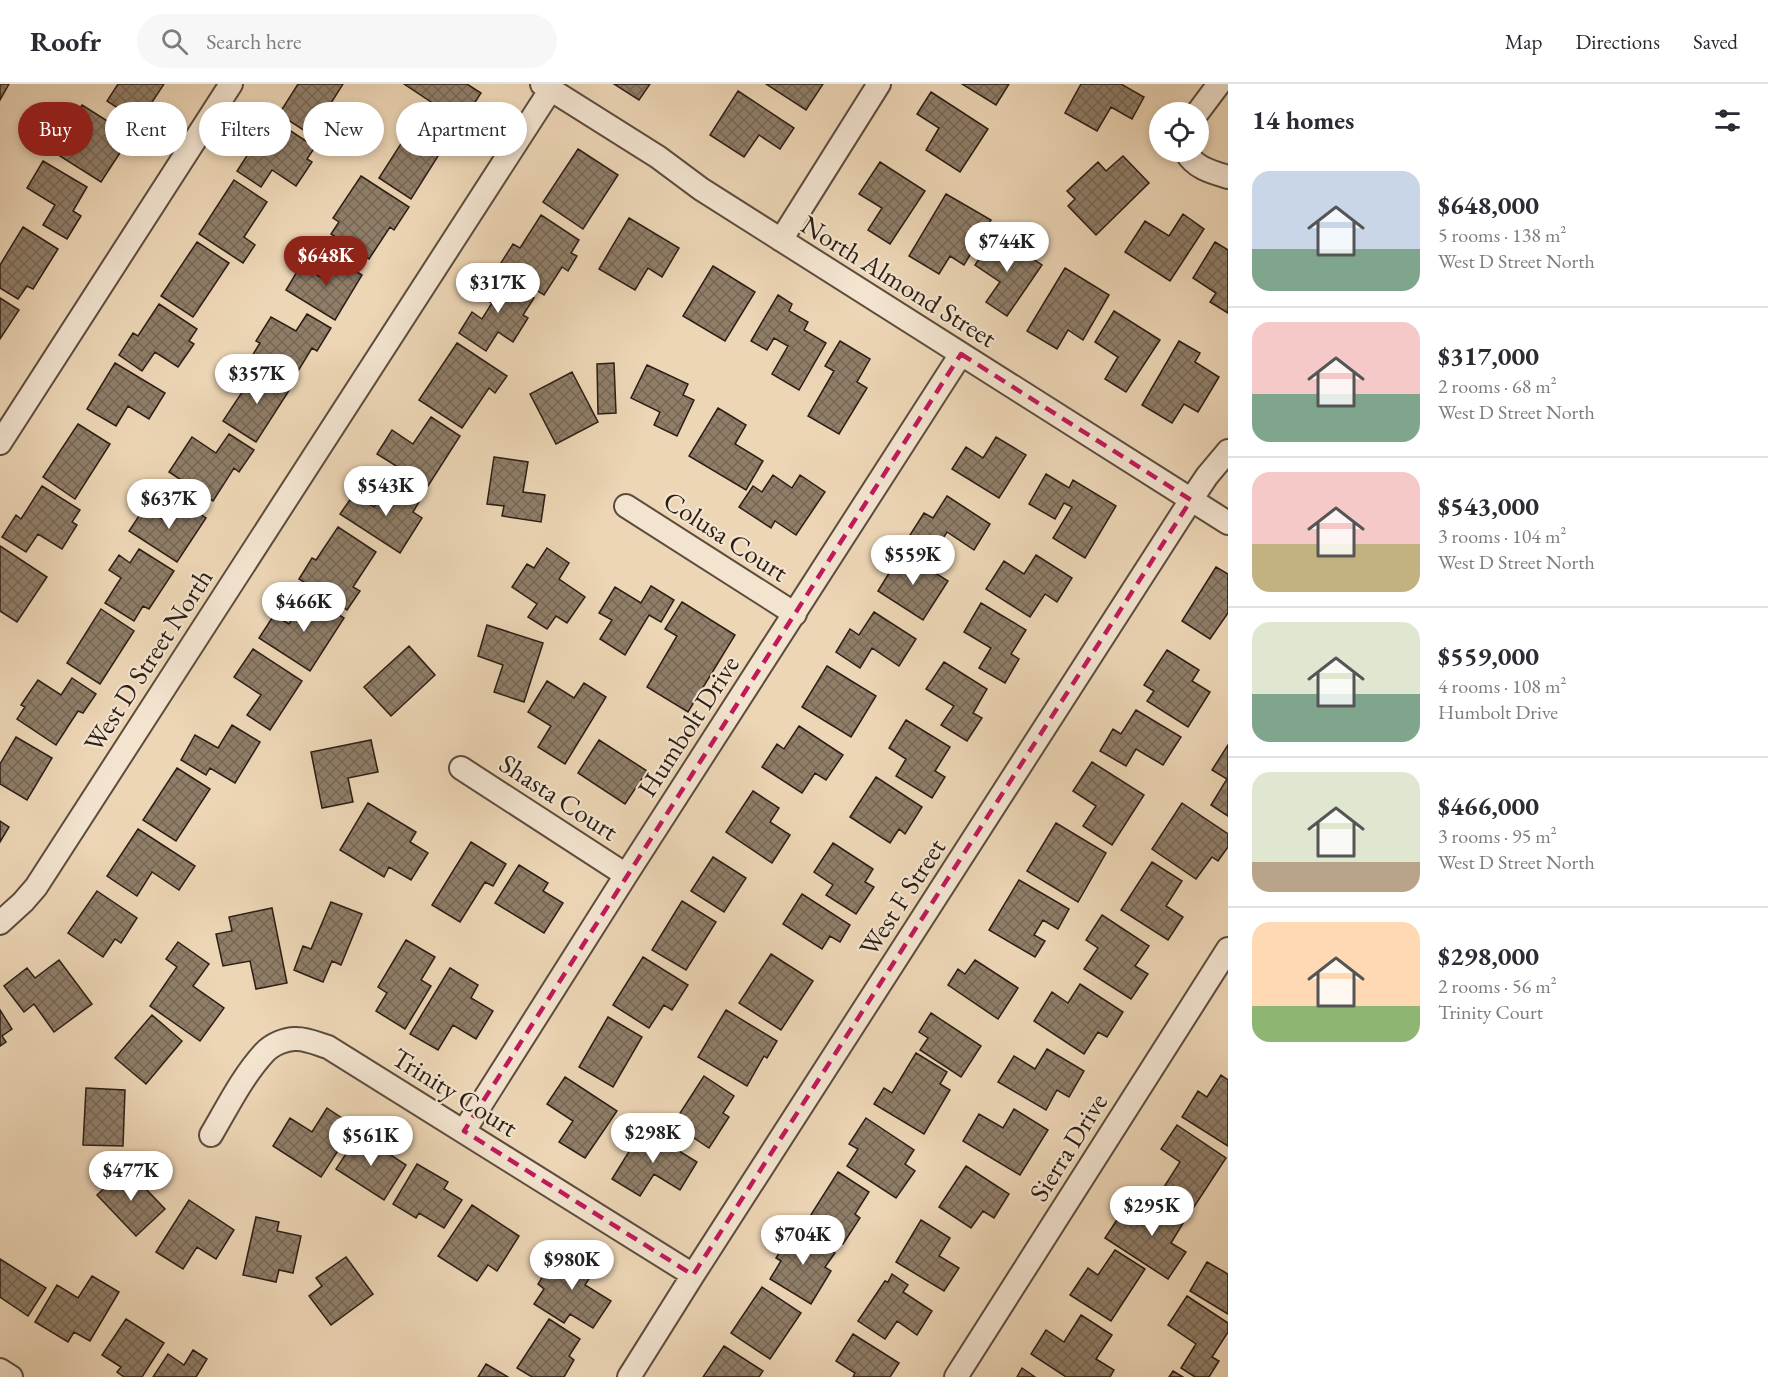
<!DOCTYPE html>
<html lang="en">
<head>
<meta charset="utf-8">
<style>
  body { margin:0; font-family:"EB Garamond",serif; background:#f7f7f7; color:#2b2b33; height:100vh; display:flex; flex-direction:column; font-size:22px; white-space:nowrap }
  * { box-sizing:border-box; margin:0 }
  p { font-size:20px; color:#7c7c81 }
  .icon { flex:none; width:33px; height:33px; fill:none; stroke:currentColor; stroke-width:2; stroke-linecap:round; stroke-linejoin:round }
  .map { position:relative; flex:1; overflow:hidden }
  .panel { display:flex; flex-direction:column; background:#fff; width:540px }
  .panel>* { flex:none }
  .guide { position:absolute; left:18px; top:18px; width:570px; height:54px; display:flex; gap:12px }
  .buttons { position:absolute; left:1149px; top:18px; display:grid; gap:12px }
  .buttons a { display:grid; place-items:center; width:60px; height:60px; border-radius:50%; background:#fff; box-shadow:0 3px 9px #0003; font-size:30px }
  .price { position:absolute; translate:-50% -51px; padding:0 14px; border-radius:21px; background:#fff; color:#222; font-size:20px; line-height:39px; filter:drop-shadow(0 2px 3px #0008) }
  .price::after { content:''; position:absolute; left:50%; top:36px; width:18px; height:14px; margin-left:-9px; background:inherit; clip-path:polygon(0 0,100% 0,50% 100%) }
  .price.selected { background:#8f2418; color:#fff }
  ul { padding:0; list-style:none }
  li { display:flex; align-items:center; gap:18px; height:150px; padding:0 24px }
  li+li { border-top:2px solid #e1e1e2 }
  li span { display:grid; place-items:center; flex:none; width:168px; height:120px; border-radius:18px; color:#555 }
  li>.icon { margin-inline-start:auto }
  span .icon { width:72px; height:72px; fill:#fffc; stroke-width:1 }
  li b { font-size:26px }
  h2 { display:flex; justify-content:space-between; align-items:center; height:72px; padding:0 24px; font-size:26px }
  .tag { padding:0 21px; border-radius:27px; background:#fff; box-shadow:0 3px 9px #0003; font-size:21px; line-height:54px }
  .tag.selected { background:#8f2418; color:#fff }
  header { display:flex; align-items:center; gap:36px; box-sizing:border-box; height:84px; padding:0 30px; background:#fff; border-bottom:2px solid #e1e1e2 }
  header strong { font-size:28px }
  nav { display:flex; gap:33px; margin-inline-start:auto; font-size:21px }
  .search { width:420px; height:54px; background:#f7f7f7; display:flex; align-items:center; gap:15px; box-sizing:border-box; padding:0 21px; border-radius:33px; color:#7c7c81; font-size:22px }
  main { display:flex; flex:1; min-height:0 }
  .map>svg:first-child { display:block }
  .building { fill:url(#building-cross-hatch); stroke:#2c1e15; stroke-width:1.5 }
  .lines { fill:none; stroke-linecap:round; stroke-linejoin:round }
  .minor-casing { stroke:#5c4c3d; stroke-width:26 }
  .minor { stroke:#f3e4d0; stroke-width:22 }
  .marked { fill:none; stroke:#c2185b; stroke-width:4.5; stroke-dasharray:12 8; stroke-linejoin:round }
  .labels { text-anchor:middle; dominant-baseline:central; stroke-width:4.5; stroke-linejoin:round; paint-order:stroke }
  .street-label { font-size:27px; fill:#2c1e15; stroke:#f3e4d0 }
</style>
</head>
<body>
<header>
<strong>Roofr</strong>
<div class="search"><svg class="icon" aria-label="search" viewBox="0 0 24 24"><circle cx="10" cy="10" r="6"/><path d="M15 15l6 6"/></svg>Search here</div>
<nav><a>Map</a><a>Directions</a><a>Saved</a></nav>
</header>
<main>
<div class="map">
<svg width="1228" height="1293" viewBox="0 0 1228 1293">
  <defs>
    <pattern id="building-cross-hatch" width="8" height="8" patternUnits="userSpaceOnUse" patternTransform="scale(1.5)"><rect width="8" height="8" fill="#907e69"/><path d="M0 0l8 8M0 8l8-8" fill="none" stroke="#766755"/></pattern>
  </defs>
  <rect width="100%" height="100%" fill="#edd6b6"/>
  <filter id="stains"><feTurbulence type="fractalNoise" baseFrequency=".00333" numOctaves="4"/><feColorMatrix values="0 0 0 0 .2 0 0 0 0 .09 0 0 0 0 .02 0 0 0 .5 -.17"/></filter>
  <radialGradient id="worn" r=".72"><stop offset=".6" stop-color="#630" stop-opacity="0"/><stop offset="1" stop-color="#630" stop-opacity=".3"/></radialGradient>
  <path class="building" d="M0,0h9l-9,16z
    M118,0h46l-25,38 -32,-21z
    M298,0h45l-32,51 -32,-21z
    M404,0h63l14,9 -29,45 -31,-20 10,-16z
    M614,0h36l-11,16z
    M766,0h57l-17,26z
    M962,0h47l-13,21z
    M1081,0h40l23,13 -12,22 -21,-12 -14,24 -32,-18z
    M738,7l56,37 -14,21 -21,-14 -15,22 -34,-22z
    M931,8l57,37 -28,43 -34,-22 13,-22 -22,-14z
    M82,21l49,31 -30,46 -49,-31z
    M277,38l38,25 -8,12 5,3 -16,24 -24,-16 -11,17 -24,-16 13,-20 5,4z
    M413,41l32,20 -34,54 -32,-21z
    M578,65l40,26 -35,54 -40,-27z
    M1123,72l26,27 -53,52 -28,-29 7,-7 -8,-8 31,-29 8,9z
    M43,77l44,26 -14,24 8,5 -14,23 -24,-14 12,-20 -28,-17z
    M880,78l45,29 -35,53 -22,-14 14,-22 -23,-14z
    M361,92l48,31 -15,23 -4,-3 -21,32 -38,-25 8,-12 -6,-4z
    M234,96l33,22 -23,35 11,8 -12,18 -44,-29z
    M946,110l45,26 -27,45 -14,-9 -11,18 -30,-18z
    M1183,130l21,15 -34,52 -45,-29 20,-31 24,15z
    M541,131l38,25 -8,13 6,3 -9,15 -6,-4 -18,28 -45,-29 14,-22 7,4z
    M629,134l50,30 -17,29 -14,-9 -13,22 -36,-21z
    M23,143l35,22 -25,40 -6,-3 -9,13 -18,-11v-23z
    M996,150l46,31 -35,51 -21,-14 14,-20 -25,-17z
    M197,158l32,21 -36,54 -32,-21z
    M1215,158l13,8v63l-18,-11 6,-9 -23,-15z
    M334,174l28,17 -27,45 -49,-30 15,-25 21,13z
    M713,182l42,26 -30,49 -42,-25z
    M1065,184l44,27 -26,45 -15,-10 -11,19 -30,-18z
    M495,189l39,25 -11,17 5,3 -15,24 -15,-10 -12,19 -27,-18 13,-21 10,7 10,-16 -12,-7z
    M778,211l14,9 -3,7 19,11 -4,8 22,13 -27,47 -27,-16 16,-28 -14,-8 -7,12 -16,-9z
    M0,214l19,12 -19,29z
    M159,220l38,25 -8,12 5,3 -16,23 -23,-15 -13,19 -23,-16 14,-22 5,3z
    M1114,227l46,29 -34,52 -21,-13 13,-22 -23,-15z
    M307,230l24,14 -14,23 -5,-3 -20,33 -40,-25 8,-13 -4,-2 15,-24 25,14z
    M840,257l30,18 -13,23 10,6 -28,46 -31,-18 26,-45 -9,-5z
    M1179,257l21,12 -5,9 24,15 -21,35 -14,-8 -12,19 -30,-18z
    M457,259l50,33 -12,17 -6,-5 -27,40 -43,-28z
    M115,279l50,30 -16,26 -21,-13 -12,20 -29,-17z
    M614,279l2,50 -18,1 -1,-50z
    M647,281l41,19 -5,11 11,5 -17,36 -23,-11 6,-13 -29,-14z
    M258,284l32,21 -34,53 -33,-21z
    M572,288l26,50 -42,22 -26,-50z
    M718,324l28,17 -11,19 28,17 -17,29 -57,-34z
    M431,333l29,19 -32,50 -51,-32 15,-24 21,14z
    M78,340l32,20 -35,55 -32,-22z
    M229,350l25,16 -15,22 -5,-4 -21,33 -44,-29 23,-35 24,16z
    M996,353l30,18 -27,43 -47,-29 14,-22 17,11z
    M494,373l34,5 -5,30 22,3 -4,27 -39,-6 2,-10 -17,-2z
    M1046,390l23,14 4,-8 43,26 -31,52 -32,-20 19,-31 -8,-4 -9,16 -26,-15z
    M773,391l19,13 8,-13 25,17 -29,43 -21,-14 -4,7 -32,-21 14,-21 9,6z
    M389,398l30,20 -6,10 9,6 -22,35 -60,-39 14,-20 20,13z
    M42,402l38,24 -8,12 5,3 -15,24 -24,-15 -12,18 -24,-15 14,-22 5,4z
    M947,412l43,28 -16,26 -27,-18 -12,19 -25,-16 14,-22 9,5z
    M179,416l27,18 -29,44 -48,-31 16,-24 20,14z
    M338,443l38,25 -23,35 7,4 -13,19 -48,-31 13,-21 4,2z
    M0,462l47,31 -30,45 -17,-11z
    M547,464l22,15 -10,16 26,18 -18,26 -11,-7 -9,13 -19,-12 9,-13 -25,-17 15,-23 7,4z
    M139,465l35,22 -25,38 -6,-3 -9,15 -29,-18 16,-25 -12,-8 10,-15 11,8z
    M902,468l46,29 -25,39 -45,-29z
    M1036,471l36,23 -15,24 -12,-8 -15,23 -44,-28 18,-28 20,13z
    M1216,483l12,7v39l-18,26 -28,-18z
    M651,502l23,14 -13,22 -12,-7 -24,40 -25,-16 12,-19 -13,-7 16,-26 26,16z
    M308,511l36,23 -34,53 -51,-33 15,-23 15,9z
    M682,518l53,33 -47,77 -41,-25 30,-51 -12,-7z
    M981,519l45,27 -15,24 8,5 -14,24 -26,-15 12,-20 -27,-16z
    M101,525l33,22 -34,53 -33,-21z
    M874,528l42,27 -17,27 -27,-18 -12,20 -24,-16 14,-23 9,6z
    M487,541l56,18 -19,59 -30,-10 9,-27 -25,-9z
    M409,562l26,29 -44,41 -27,-29z
    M253,565l49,32 -32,49 -23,-15 14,-20 -27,-18z
    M1167,566l32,20 -7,11 18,11 -22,35 -41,-26 7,-10 -10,-6z
    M944,578l43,27 -14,24 9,5 -15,23 -26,-16 13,-19 -28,-17z
    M827,582l49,30 -25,41 -49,-30z
    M72,594l24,16 -13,19 -5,-2 -22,34 -39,-26 8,-12 -4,-2 17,-25 23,15z
    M547,597l27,17 10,-15 22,14 -41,67 -27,-17 13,-21 -23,-14z
    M1136,626l45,27 -18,28 -27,-16 -10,17 -26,-15 13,-22 8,5z
    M906,636l44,27 -15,24 10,6 -13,21 -36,-22 10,-17 -17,-11z
    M232,641l28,17 -25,41 -25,-15 -4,7 -25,-15 14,-25 23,13z
    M799,642l44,29 -17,25 -11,-7 -13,20 -40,-26 15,-23 7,5z
    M16,653l36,21 -25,42 -27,-16v-20z
    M371,656l7,32 -30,6 5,24 -31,6 -11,-56z
    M599,656l48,31 -22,33 -47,-31z
    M1228,661v71l-17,-11 16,-26 -15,-9z
    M1092,678l52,33 -32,50 -29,-19 13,-20 -23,-15z
    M177,684l33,21 -34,52 -33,-21z
    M876,693l46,30 -17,27 -6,-5 -9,14 -40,-26z
    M753,707l26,17 -9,14 20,13 -18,28 -46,-31z
    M368,719l48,29 -6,10 18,11 -17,27 -22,-13 -5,10 -44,-27z
    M1182,719l46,31v13l-10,14 -6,-4 -16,22 -44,-30z
    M0,737l9,6 -9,15z
    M1056,739l50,30 -28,49 -51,-31z
    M138,745l57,37 -16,24 -27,-18 -15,24 -30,-20z
    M471,758l35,22 -13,22 -8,-4 -25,40 -28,-17z
    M833,759l40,26 -8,13 9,5 -18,27 -30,-19 7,-10 -19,-13z
    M713,773l33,21 -22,34 -33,-21z
    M1152,778l30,19 -16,25 17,11 -15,23 -47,-30z
    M519,781l29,18 -5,8 20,12 -19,30 -49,-30z
    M1019,796l50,29 -11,20 -15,-9 -9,15 11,6 -10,16 -46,-27z
    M97,807l40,27 -16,25 -6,-4 -12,18 -35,-24z
    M802,810l48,31 -10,17 -10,-6 -8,13 -39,-25z
    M682,817l34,21 -30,48 -34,-20z
    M331,818l31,12 -21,51 -9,-4 -9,21 -29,-12 9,-24 8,3z
    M272,824l15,75 -31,6 -6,-28 -27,5 -7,-32 16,-3 -3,-14z
    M1102,831l47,31 -14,20 13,8 -17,25 -47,-30 14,-21 -12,-8z
    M406,856l29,17 -14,23 10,6 -26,43 -29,-18 11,-18 -9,-6z
    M178,858l31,22 -16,22 31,22 -24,33 -50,-35 27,-39 -11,-8z
    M771,870l42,27 -32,49 -42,-27z
    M643,873l45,28 -16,25 -8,-5 -15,23 -36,-23z
    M59,876l33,44 -38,28 -20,-28 -10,8 -20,-26 23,-18 8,10z
    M975,876l43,28 -20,31 -50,-34 10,-16 7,5z
    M450,884l28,17 -7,13 22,13 -17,28 -23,-14 -15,25 -28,-16z
    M1080,900l43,28 -16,25 -9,-5 -14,22 -50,-33 18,-29 16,11z
    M0,926l12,19 -10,7 4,6 -6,4z
    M726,926l51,31 -10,17 -3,-2 -17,30 -49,-29z
    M931,929l50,33 -20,31 -41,-27 8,-12 -9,-6z
    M152,931l30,26 -36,43 -31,-26z
    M608,933l34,20 -29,50 -34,-20z
    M1047,965l37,22 -15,26 -12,-7 -11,20 -48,-28 16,-26 21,13z
    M916,969l31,19 -7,12 10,6 -26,44 -50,-30 10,-16 8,5z
    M1221,991l7,5v66l-46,-29 16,-26 9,6z
    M704,992l30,20 -11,17 6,4 -20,31 -36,-24z
    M565,993l52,34 -32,47 -26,-16 14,-21 -26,-17z
    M86,1004l39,2 -2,56 -40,-1z
    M327,1024l27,18 -33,51 -48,-31 17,-28 22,14z
    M1014,1025l34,21 -28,45 -57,-34 16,-27 24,14z
    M866,1034l48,32 -9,14 10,7 -19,27 -49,-32 11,-17 -9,-5z
    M1177,1041l49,33 -34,52 -30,-20 18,-28 -19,-13z
    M643,1045l54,33 -17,28 -26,-16 -14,22 -28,-17z
    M359,1050l47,31 -22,35 -48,-31z
    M417,1080l31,18 -4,7 18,11 -18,28 -25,-15 -3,5 -23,-14z
    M966,1082l43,28 -15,24 -11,-7 -12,17 -32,-21z
    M126,1084l39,41 -29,27 -39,-41z
    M838,1088l31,20 -14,22 5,4 -17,26 -36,-23z
    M1160,1113l28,18 -17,28 15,9 -18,27 -63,-41 17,-26 20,13z
    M189,1116l45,30 -18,29 -19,-12 -14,22 -27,-17z
    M472,1121l47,31 -22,35 -9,-6 -11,16 -39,-25z
    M256,1133l23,5 -2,9 24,5 -8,37 -14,-3 -3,12 -33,-7z
    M921,1136l29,18 -11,18 20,12 -15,23 -48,-29z
    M795,1144l40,25 -10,14 6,4 -20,33 -41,-25 11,-18 -5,-3z
    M573,1162l26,17 -14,22 26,16 -18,27 -23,-14 -6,9 -30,-19 10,-15 -6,-5 8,-13 7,5z
    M1115,1166l30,19 -34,52 -41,-26 18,-27 10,7z
    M346,1173l27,37 -42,31 -22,-29 13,-10 -6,-8z
    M0,1175l46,29 -18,28 -28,-19z
    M1207,1178l21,12v40l-38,-23z
    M892,1190l16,11 -5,7 29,19 -15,24 -20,-14 -12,18 -27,-18 27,-40 3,1z
    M92,1192l27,16 -29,49 -16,-9 -6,10 -33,-20 22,-37 21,13z
    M762,1203l39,26 -31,46 -39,-26z
    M1187,1212l41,27v9l-16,25 7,4 -10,16h-14l-14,-9 15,-24 -28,-19z
    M1081,1231l31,20 -16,24 18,11 -4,7h-44l-35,-23 15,-24 18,12z
    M126,1235l38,24 -22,34h-18l-7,-5 4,-5 -19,-12z
    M549,1235l31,20 -11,17 5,4 -10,17h-32l-15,-9z
    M853,1250l46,29 -9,14h-37l2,-4 -19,-12z
    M724,1262l39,25 -4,6h-56z
    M193,1266l14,9 -11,18h-43l15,-23 16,11z
    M486,1280l22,13h-30z
    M1022,1284l13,9h-18z
    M1173,1287l10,6h-14z"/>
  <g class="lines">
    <defs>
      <path id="minor" d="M542,0l116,73 43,32 527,334
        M1198,28l21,-28
        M1186,68c9,16 25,20 42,25
        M781,156l98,-156
        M0,359l231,-359
        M626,422l169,108
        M461,684l165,107
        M0,839l23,-21 13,-15 515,-798
        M464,1047l162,-256 335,-521
        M211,1051c16,-27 31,-58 53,-82 7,-8 22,-15 33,-14 10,0 21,5 31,8l365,228
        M0,1286l11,7
        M629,1293l64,-102 498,-775 16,-24 21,-25
        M956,1293l272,-428"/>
    </defs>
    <use href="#minor" class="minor-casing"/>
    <use href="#minor" class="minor"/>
  </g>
  <path class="marked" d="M961,270l230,146 -498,775 -229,-144z"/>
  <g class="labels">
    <g class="street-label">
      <text transform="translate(899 197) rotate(32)">North Almond Street</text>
      <text transform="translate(726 452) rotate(33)">Colusa Court</text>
      <text transform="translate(148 576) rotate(-57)">West D Street North</text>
      <text transform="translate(688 642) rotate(-57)">Humbolt Drive</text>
      <text transform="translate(559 713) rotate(33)">Shasta Court</text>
      <text transform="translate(902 813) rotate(-57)">West F Street</text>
      <text transform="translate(455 1008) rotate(32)">Trinity Court</text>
      <text transform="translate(1068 1063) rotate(-58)">Sierra Drive</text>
    </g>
  </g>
  <rect width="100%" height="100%" filter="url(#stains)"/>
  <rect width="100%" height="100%" fill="url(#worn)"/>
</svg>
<div class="buttons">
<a><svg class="icon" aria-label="locate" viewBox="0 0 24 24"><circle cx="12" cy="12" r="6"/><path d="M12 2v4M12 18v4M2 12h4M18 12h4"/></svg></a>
</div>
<b class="price" style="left:1007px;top:189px">$744K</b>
<b class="price selected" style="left:326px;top:203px">$648K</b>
<b class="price" style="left:498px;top:230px">$317K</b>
<b class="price" style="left:257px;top:321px">$357K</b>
<b class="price" style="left:386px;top:433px">$543K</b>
<b class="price" style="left:169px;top:446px">$637K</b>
<b class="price" style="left:913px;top:502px">$559K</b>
<b class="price" style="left:304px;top:549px">$466K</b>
<b class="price" style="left:653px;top:1080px">$298K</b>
<b class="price" style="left:371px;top:1083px">$561K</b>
<b class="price" style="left:131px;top:1118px">$477K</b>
<b class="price" style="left:1152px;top:1153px">$295K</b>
<b class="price" style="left:803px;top:1182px">$704K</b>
<b class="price" style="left:572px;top:1207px">$980K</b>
<div class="guide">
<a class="tag selected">Buy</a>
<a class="tag">Rent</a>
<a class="tag">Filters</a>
<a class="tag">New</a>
<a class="tag">Apartment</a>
</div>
</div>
<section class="panel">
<h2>14 homes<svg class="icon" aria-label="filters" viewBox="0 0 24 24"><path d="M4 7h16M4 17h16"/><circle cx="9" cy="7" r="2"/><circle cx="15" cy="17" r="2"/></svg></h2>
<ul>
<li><span style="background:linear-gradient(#c9d6e8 65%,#7fa58c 0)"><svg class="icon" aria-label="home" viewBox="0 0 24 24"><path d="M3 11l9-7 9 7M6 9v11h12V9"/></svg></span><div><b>$648,000</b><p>5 rooms · 138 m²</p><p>West D Street North</p></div></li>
<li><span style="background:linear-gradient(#f6c9c9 60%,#7fa58c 0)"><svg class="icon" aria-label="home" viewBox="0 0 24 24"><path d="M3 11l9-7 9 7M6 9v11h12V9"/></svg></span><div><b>$317,000</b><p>2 rooms · 68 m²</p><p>West D Street North</p></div></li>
<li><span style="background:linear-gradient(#f6c9c9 60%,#c2b280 0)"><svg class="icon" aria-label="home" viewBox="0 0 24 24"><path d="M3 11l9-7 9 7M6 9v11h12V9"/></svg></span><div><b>$543,000</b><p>3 rooms · 104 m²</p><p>West D Street North</p></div></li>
<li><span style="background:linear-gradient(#dfe7d0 60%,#7fa58c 0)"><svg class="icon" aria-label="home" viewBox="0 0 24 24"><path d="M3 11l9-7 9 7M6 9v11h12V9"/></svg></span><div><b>$559,000</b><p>4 rooms · 108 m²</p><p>Humbolt Drive</p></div></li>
<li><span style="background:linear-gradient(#dfe7d0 75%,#b9a48a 0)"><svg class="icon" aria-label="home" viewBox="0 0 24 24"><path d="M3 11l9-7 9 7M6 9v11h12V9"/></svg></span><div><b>$466,000</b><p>3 rooms · 95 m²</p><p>West D Street North</p></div></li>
<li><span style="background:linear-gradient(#ffd9b3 70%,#8fb573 0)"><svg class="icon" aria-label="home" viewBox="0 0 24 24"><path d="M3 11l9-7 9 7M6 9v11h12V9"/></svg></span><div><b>$298,000</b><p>2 rooms · 56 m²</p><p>Trinity Court</p></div></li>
</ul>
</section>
</main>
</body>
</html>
